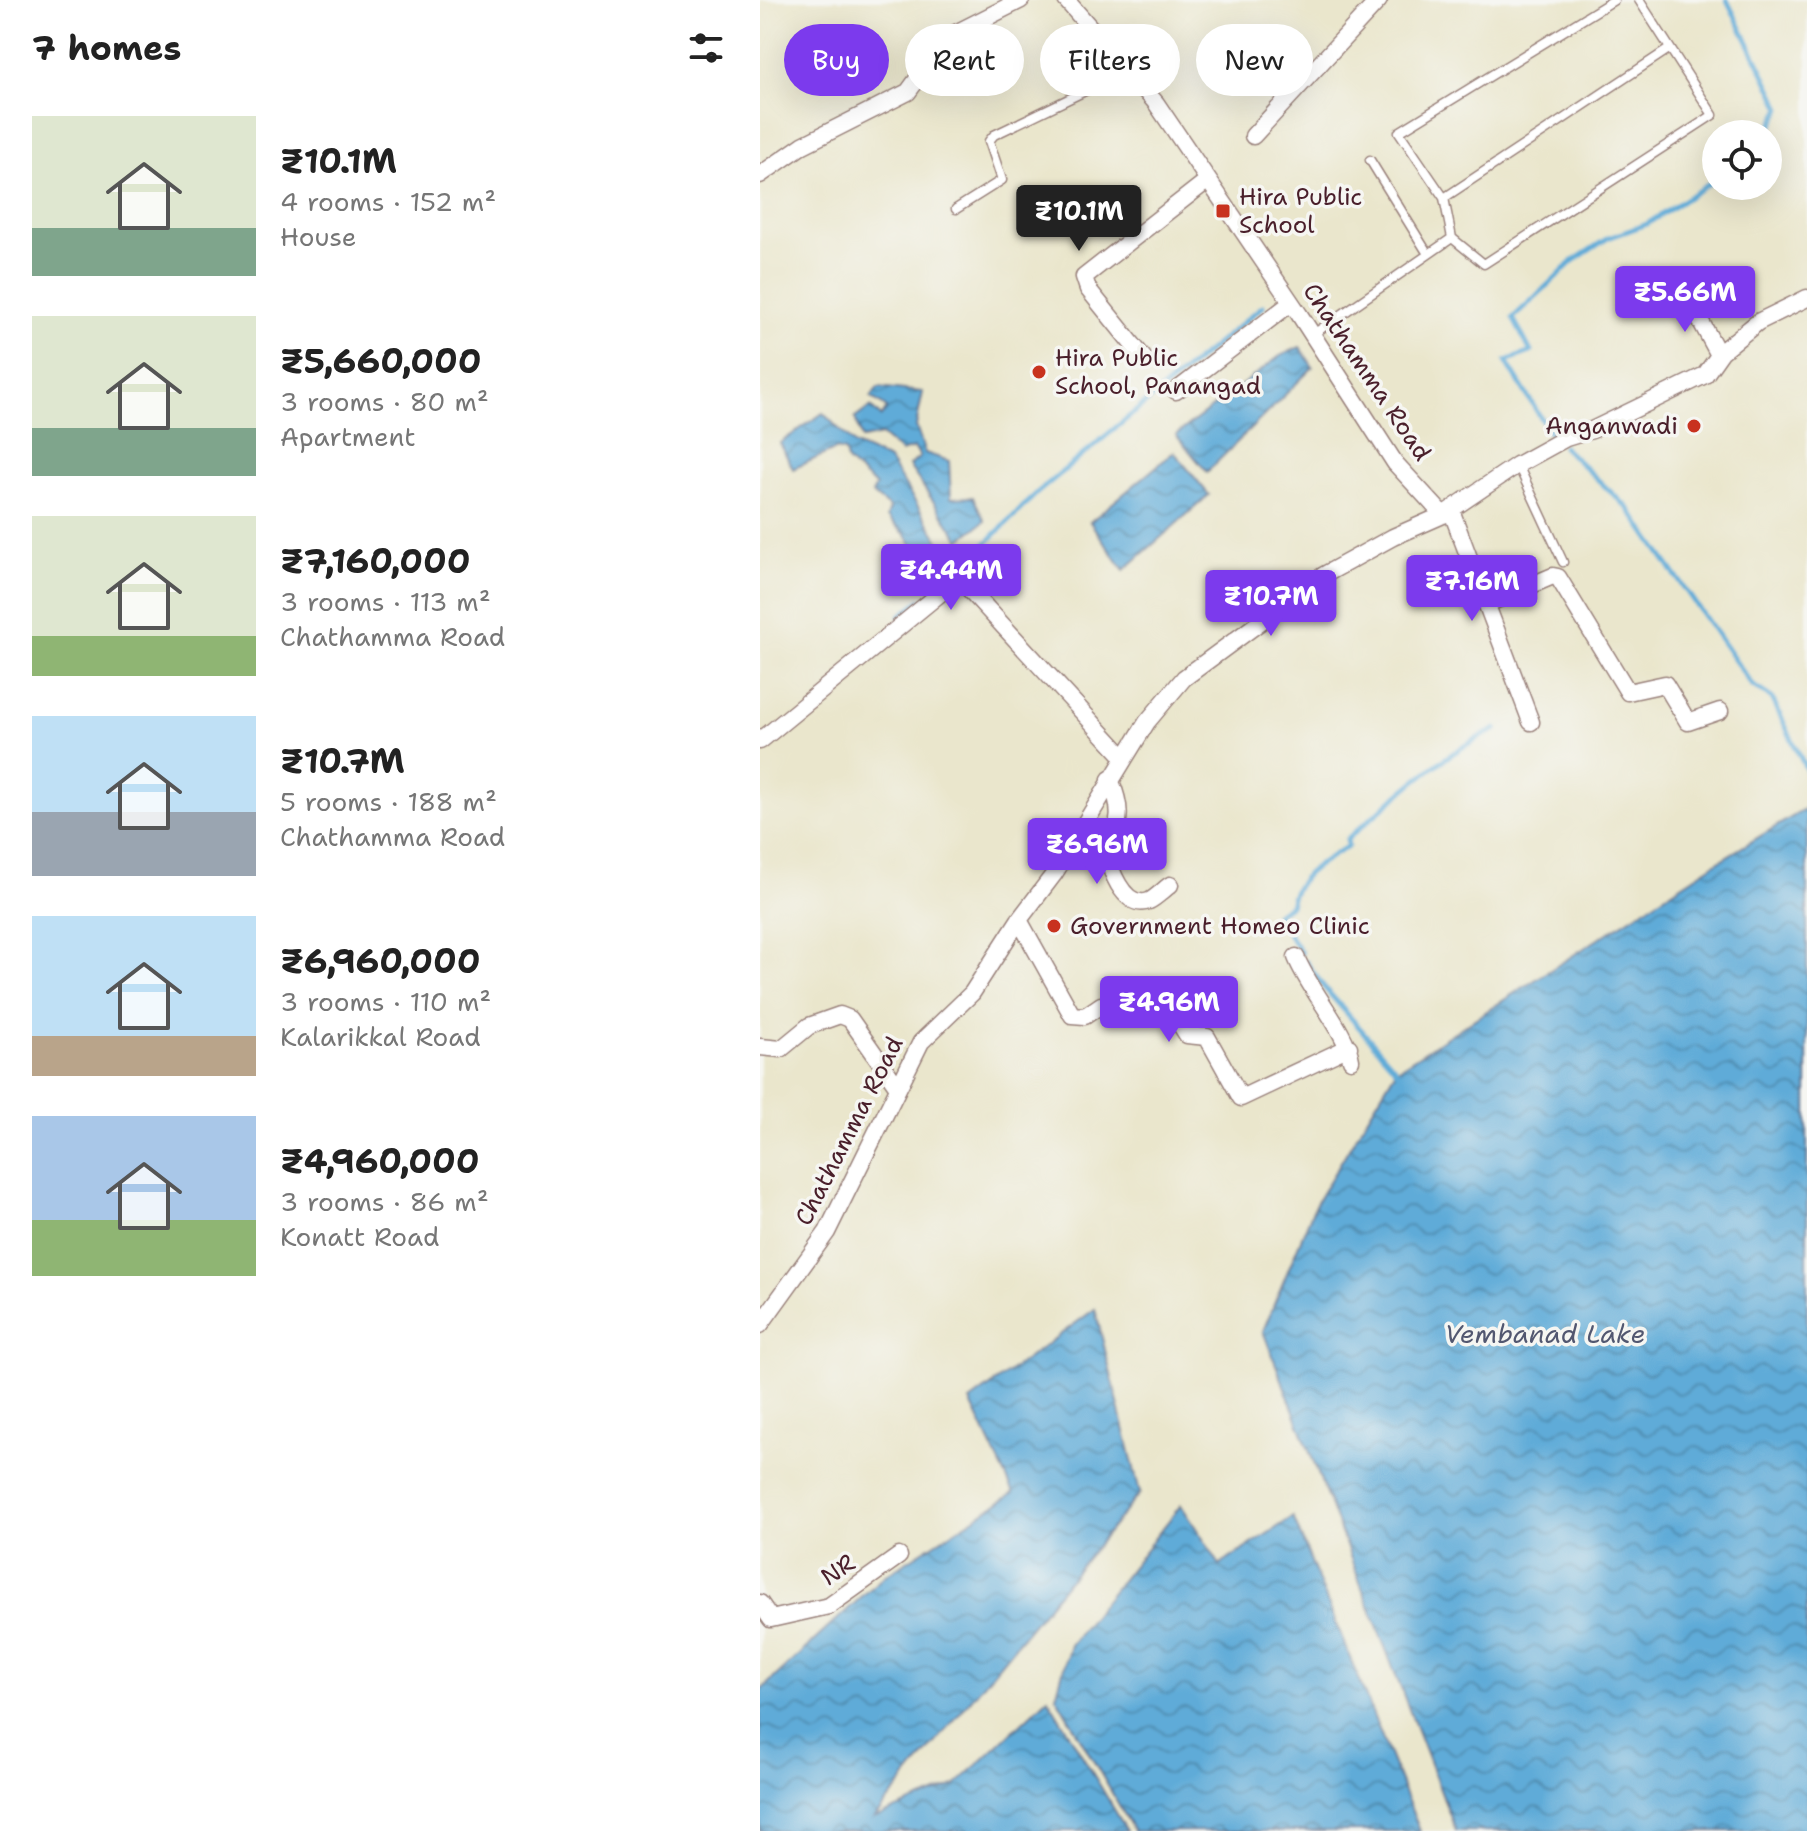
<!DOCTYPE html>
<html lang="en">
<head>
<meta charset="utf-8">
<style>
  body { margin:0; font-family:"Shantell Sans",sans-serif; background:#f2f2f2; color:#222; height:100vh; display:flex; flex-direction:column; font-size:30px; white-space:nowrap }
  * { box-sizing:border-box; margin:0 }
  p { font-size:26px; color:#767676 }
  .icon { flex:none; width:44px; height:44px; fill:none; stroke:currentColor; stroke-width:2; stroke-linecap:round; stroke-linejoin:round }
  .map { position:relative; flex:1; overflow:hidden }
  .side { display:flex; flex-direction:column; background:#fff; width:760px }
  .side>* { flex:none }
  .guide { position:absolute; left:24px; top:24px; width:760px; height:72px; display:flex; gap:16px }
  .controls { position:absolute; left:942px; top:120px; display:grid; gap:16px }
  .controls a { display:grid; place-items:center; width:80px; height:80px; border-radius:50%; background:#fff; box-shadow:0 8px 32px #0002; font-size:40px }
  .price { position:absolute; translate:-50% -68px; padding:0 18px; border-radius:8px; background:#7c3aed; color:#fff; font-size:26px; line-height:52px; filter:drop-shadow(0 2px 4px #0008) }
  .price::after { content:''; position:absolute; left:50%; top:48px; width:24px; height:18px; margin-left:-12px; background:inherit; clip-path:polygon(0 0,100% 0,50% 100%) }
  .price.on { background:#222; color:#fff }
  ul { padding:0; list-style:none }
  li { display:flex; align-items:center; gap:24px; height:200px; padding:0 32px }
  li span { display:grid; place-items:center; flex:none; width:224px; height:160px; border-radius:0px; color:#555 }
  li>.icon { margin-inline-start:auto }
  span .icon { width:96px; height:96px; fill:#fffc; stroke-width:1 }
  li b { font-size:34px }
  h2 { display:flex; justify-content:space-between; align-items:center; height:96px; padding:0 32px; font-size:34px }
  .pill { padding:0 28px; border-radius:36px; background:#fff; box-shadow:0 8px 32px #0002; font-size:28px; line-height:72px }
  .pill.on { background:#7c3aed; color:#fff }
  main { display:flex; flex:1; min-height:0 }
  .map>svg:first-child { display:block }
  .water { fill:url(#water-waves); stroke:#546582; stroke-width:2 }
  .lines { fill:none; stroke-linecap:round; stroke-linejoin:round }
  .stream { stroke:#5eabd8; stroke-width:5 }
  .service-casing { stroke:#9a827c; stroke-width:11 }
  .minor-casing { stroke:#9a827c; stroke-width:19 }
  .service { stroke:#fff; stroke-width:8 }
  .minor { stroke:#fff; stroke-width:16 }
  .poi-dot { fill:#c8321e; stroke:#f6f6f2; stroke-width:3 }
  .labels { text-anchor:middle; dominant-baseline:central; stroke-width:7; stroke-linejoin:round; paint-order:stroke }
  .poi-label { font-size:24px; fill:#4a1f2b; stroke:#f6f6f2; text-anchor:start }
  .street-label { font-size:24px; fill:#4a1f2b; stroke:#f6f6f2 }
  .water-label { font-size:26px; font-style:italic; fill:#525770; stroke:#f6f6f2 }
</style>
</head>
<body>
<main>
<section class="side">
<h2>7 homes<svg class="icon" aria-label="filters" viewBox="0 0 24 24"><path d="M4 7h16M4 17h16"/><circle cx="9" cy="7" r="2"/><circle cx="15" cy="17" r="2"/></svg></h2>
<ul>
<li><span style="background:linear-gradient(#dfe7d0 70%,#7fa58c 0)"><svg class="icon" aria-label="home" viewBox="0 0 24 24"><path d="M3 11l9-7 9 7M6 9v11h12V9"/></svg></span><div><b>₹10.1M</b><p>4 rooms · 152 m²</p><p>House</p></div></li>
<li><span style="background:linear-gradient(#dfe7d0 70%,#7fa58c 0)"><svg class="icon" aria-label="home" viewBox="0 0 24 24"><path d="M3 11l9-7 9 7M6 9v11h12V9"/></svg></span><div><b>₹5,660,000</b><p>3 rooms · 80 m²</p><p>Apartment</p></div></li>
<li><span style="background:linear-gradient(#dfe7d0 75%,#8fb573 0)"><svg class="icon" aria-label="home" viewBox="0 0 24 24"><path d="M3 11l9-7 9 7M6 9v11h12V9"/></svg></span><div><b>₹7,160,000</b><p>3 rooms · 113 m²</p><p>Chathamma Road</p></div></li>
<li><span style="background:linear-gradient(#bfe0f5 60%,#9aa5b1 0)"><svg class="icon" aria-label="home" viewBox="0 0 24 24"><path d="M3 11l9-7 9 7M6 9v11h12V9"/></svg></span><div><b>₹10.7M</b><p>5 rooms · 188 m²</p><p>Chathamma Road</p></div></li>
<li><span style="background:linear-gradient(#bfe0f5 75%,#b9a48a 0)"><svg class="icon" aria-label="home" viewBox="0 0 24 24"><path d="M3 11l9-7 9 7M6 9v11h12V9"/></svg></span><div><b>₹6,960,000</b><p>3 rooms · 110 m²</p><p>Kalarikkal Road</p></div></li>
<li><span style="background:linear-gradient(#a9c7e8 65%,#8fb573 0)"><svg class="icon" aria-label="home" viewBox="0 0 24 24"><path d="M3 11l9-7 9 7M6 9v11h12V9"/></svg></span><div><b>₹4,960,000</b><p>3 rooms · 86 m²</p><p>Konatt Road</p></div></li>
</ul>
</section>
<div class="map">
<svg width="1047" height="1831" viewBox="0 0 1047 1831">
  <defs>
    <pattern id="water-waves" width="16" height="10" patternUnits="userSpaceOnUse" patternTransform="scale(2)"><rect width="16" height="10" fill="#5eabd8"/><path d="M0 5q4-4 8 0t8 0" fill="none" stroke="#508baf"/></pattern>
  </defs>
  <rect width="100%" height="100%" fill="#f6f6f2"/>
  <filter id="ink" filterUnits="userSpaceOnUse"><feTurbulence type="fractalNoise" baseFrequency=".0125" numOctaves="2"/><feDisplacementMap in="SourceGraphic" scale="16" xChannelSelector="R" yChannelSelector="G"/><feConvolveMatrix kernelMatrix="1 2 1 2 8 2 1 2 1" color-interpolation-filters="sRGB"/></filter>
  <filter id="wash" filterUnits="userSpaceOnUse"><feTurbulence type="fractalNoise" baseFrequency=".006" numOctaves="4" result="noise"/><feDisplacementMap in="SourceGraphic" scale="32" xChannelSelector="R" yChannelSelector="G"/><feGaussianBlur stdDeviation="1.8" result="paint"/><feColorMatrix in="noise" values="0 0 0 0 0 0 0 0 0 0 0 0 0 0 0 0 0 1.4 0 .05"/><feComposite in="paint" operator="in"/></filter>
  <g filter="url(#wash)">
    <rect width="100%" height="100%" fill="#eae6cc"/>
    <path class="water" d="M540,347l13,20 -106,105 -31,-37 104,-79z
      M118,387l45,5 -7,34 9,27 24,8 2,37 22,-1 12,24 -25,19 -51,-74 11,-9 -6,-9 -13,4 -20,-17 -19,4 -7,-21 16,-11 10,10 6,-9 -16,-11z
      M63,413l32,32 34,15 58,93 -18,15 -24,-34 -18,-17 3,-9 -18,-14 4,-8 -29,-25 -2,-10 -9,-2 -43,20 -13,-26z
      M414,452l35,43 -85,75 -34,-48z
      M1047,808v1023h-351l-193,-500 52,-126 81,-135 318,-206z
      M335,1309l45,184 -266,325 81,-32 93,-88 79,133h-367v-140l124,-115 130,-83 -44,-92z
      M421,1505l39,60 73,-48 127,314h-286l-78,-135 14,-51z"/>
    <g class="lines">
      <path class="stream" d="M967,0l54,108 -14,26
        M792,436l-46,-75 25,-9 -18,-34 60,-57 35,-23 39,-14 69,-45
        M803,447l66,62 123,176 20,13 35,73
        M194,575l84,-83 225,-186
        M140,616l20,-16
        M541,953l-25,-39 14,-9c6,-31 33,-43 58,-59l-1,-7c46,-39 94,-85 149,-110
        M546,962l17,24 77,88"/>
    </g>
  </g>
  <g filter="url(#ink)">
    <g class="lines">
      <defs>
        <path id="service" d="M610,160l58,94
          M684,198l-45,-66 215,-132
          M196,209l46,-29 -13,-39 5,-6 116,-56 13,-14
          M692,238l-8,-40 225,-149
          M552,335l140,-97 32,26 229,-149 -74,-115
          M758,465l45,97"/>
        <path id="minor" d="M493,136l126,-136
          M0,175l43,-30 105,-53 40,-55 73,-37
          M935,297l4,21 20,37
          M386,361l-58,-72 -4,-12 124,-97
          M416,391l115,-88
          M691,510l80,212
          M683,515l74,-50 49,-27 26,-8 113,-55 17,-24 36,-29 49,-24
          M727,604l66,-28 5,1 70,115 37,-8 23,38 32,-11
          M0,741l199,-163 165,179
          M350,779c11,26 14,46 -6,69 5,17 19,63 45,53 7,-3 14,-11 21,-16
          M259,920l53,95 13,1 16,-11 13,2 13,9 43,-8 17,27 20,2 34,61 108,-51
          M536,957c13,33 50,73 55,103
          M0,1047l21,2 28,-23 31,-11 10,4 47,67
          M0,1325l67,-93 94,-190 51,-49 47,-73 35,-46 93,-152 37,-44 140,-103 69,-38 50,-22 -48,-52 -96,-149 -143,-211 -90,-103
          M0,1603l11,16 58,-13 70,-50"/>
      </defs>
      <use href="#service" class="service-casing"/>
      <use href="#minor" class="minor-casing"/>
      <use href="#service" class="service"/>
      <use href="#minor" class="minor"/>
    </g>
  </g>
  <g class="poi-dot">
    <rect x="455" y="203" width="16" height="16" rx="4"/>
    <circle cx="279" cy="372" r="8"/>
    <circle cx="934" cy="426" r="8"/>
    <circle cx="294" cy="926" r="8"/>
  </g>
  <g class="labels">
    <g class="poi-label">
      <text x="479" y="197">Hira Public<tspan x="479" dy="28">School</tspan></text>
      <text x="295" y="358">Hira Public<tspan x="295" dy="28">School, Panangad</tspan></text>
      <text x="918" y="426" text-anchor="end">Anganwadi</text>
      <text x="310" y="926">Government Homeo Clinic</text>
    </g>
    <g class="street-label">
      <text transform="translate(607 372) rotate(56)">Chathamma Road</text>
      <text transform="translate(89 1131) rotate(-63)">Chathamma Road</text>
      <text transform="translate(78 1570) rotate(-34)">NR</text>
    </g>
    <g class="water-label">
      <text x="785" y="1333">Vembanad Lake</text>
    </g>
  </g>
</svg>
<div class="controls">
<a><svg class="icon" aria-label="locate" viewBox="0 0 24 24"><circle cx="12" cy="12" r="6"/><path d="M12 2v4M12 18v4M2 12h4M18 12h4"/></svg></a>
</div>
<b class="price on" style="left:319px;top:253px">₹10.1M</b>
<b class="price" style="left:925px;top:334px">₹5.66M</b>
<b class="price" style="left:191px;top:612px">₹4.44M</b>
<b class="price" style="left:712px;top:623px">₹7.16M</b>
<b class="price" style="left:511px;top:638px">₹10.7M</b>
<b class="price" style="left:337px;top:886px">₹6.96M</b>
<b class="price" style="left:409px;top:1044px">₹4.96M</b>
<div class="guide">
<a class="pill on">Buy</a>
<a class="pill">Rent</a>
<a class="pill">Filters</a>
<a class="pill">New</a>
</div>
</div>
</main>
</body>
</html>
